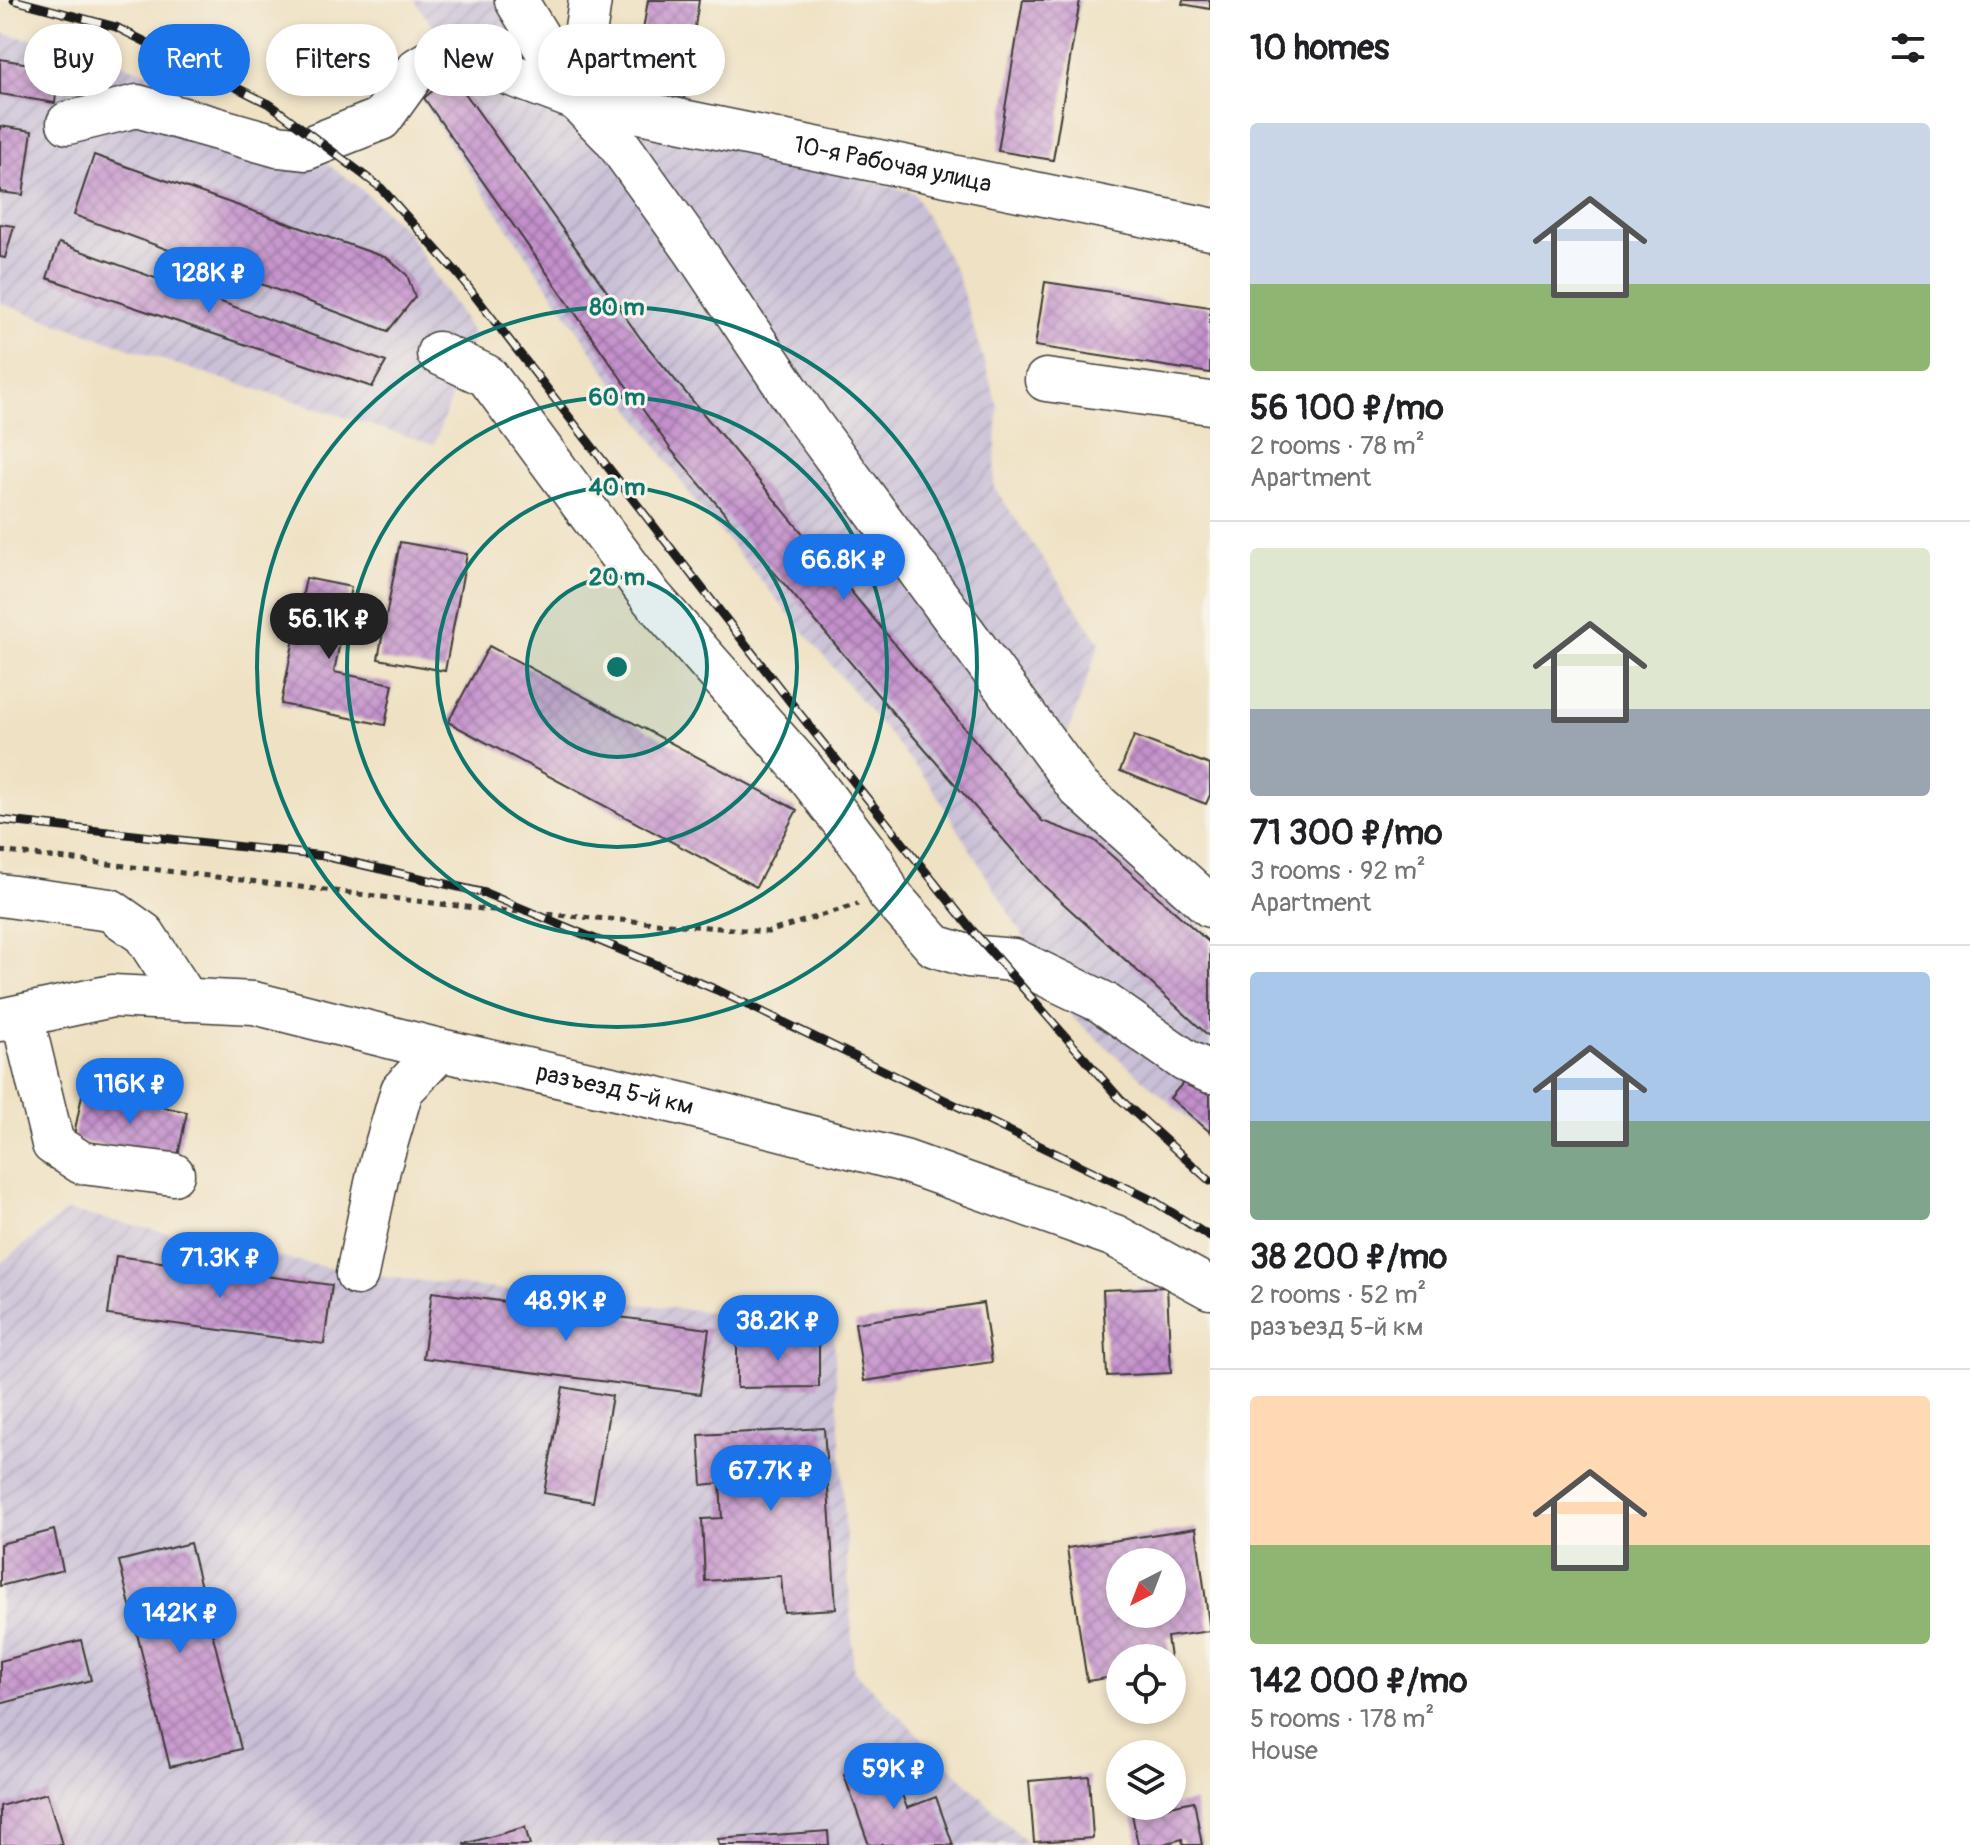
<!DOCTYPE html>
<html lang="en">
<head>
<meta charset="utf-8">
<style>
  body { margin:0; font-family:Pangolin,sans-serif; background:#f6f6f6; color:#202124; height:100vh; display:flex; flex-direction:column; font-size:30px; white-space:nowrap }
  * { box-sizing:border-box; margin:0 }
  p { font-size:26px; color:#757577 }
  .icon { flex:none; width:44px; height:44px; fill:none; stroke:currentColor; stroke-width:2; stroke-linecap:round; stroke-linejoin:round }
  .map { position:relative; flex:1; overflow:hidden }
  .sheet { display:flex; flex-direction:column; background:#fff; width:760px }
  .sheet>* { flex:none }
  .top-card { position:absolute; left:24px; top:24px; width:760px; height:72px; display:flex; gap:16px }
  .needle { width:52px; rotate:222deg }
  .controls { position:absolute; left:1106px; top:1548px; display:grid; gap:16px }
  .controls a { display:grid; place-items:center; width:80px; height:80px; border-radius:50%; background:#fff; box-shadow:0 4px 12px #0003; font-size:40px }
  .price { position:absolute; translate:-50% -68px; padding:0 18px; border-radius:28px; background:#1a73e8; color:#fff; font-size:26px; line-height:52px; filter:drop-shadow(0 2px 4px #0008) }
  .price::after { content:''; position:absolute; left:50%; top:48px; width:24px; height:18px; margin-left:-12px; background:inherit; clip-path:polygon(0 0,100% 0,50% 100%) }
  .price.selected { background:#222; color:#fff }
  ul { padding:0; list-style:none }
  li { display:grid; align-content:center; gap:16px; height:424px; padding:0 40px }
  li+li { border-top:2px solid #e0e0e0 }
  li span { display:grid; place-items:center; height:248px; border-radius:8px; color:#555 }
  li>.icon { margin-inline-start:auto }
  span .icon { width:144px; height:144px; fill:#fffc; stroke-width:1 }
  li b { font-size:34px }
  h2 { display:flex; justify-content:space-between; align-items:center; height:96px; padding:0 40px; font-size:34px }
  .pill { padding:0 28px; border-radius:36px; background:#fff; box-shadow:0 4px 12px #0003; font-size:28px; line-height:72px }
  .pill.selected { background:#1a73e8; color:#fff }
  main { display:flex; flex:1; min-height:0 }
  .map>svg:first-child { display:block }
  .industrial { fill:url(#industrial-furrows) }
  .building { fill:url(#building-cross-hatch); fill-rule:evenodd }
  .lines { fill:none; stroke-linecap:round; stroke-linejoin:round }
  .minor-casing { stroke:#3c3a35; stroke-width:45 }
  .path { stroke:#3c3a35; stroke-width:5; stroke-dasharray:6 6; stroke-linecap:butt }
  .minor { stroke:#fff; stroke-width:42 }
  .rail-casing { stroke:#1c1c1c; stroke-width:9 }
  .rail { stroke:#f7f3e8; stroke-width:6; stroke-dasharray:18; stroke-linecap:butt }
  .ring { fill:none; stroke:#0f766e; stroke-width:4 }
  .labels { text-anchor:middle; dominant-baseline:central; stroke-width:6; stroke-linejoin:round; paint-order:stroke }
  .street-label { font-size:24px; fill:#1c1c1c; stroke:#f7f3e8 }
  .centre { fill:#0f766e; stroke:#f7f3e8; stroke-width:4 }
  .ring-label { font-size:24px; text-anchor:middle; font-weight:bold; fill:#0f766e; stroke:#f7f3e8; stroke-width:6; stroke-linejoin:round; paint-order:stroke }
</style>
</head>
<body>
<main>
<div class="map">
<svg width="1210" height="1845" viewBox="0 0 1210 1845">
  <defs>
    <pattern id="industrial-furrows" width="10" height="10" patternUnits="userSpaceOnUse" patternTransform="scale(2)"><rect width="10" height="10" fill="#c9bfd7"/><path d="M-1 1l2-2M0 10L10 0M9 11l2-2" fill="none" stroke="#aca4b8"/></pattern>
    <pattern id="building-cross-hatch" width="8" height="8" patternUnits="userSpaceOnUse" patternTransform="scale(2)"><rect width="8" height="8" fill="#c490cc"/><path d="M0 0l8 8M0 8l8-8" fill="none" stroke="#9e75a5"/></pattern>
  </defs>
  <rect width="100%" height="100%" fill="#f7f3e8"/>
  <filter id="ink" filterUnits="userSpaceOnUse"><feTurbulence type="fractalNoise" baseFrequency=".0125" numOctaves="2"/><feDisplacementMap in="SourceGraphic" scale="16" xChannelSelector="R" yChannelSelector="G"/><feConvolveMatrix kernelMatrix="1 2 1 2 8 2 1 2 1" color-interpolation-filters="sRGB"/></filter>
  <filter id="wash" filterUnits="userSpaceOnUse"><feTurbulence type="fractalNoise" baseFrequency=".006" numOctaves="4" result="noise"/><feDisplacementMap in="SourceGraphic" scale="32" xChannelSelector="R" yChannelSelector="G"/><feGaussianBlur stdDeviation="1.8" result="paint"/><feColorMatrix in="noise" values="0 0 0 0 0 0 0 0 0 0 0 0 0 0 0 0 0 1.4 0 .05"/><feComposite in="paint" operator="in"/></filter>
  <g filter="url(#wash)">
    <rect width="100%" height="100%" fill="#efe1c3"/>
    <path class="industrial" d="M414,0h126l60,127 164,24 150,42 43,81 41,133 -4,80 106,156 -52,145 162,146v204l-138,-121 -141,-232 -240,-289 -273,-400 40,-34z
      M0,33l76,15 81,28 148,73 48,33 53,48 68,105 -40,110 -259,-81 -175,-61z
      M67,1211l290,63 476,51 21,346 175,174h-1029v-581z"/>
    <g id="blocks">
      <path class="building" d="M648,0h51l-15,99 -51,-9z
        M1023,0h57l-27,160 -55,-9z
        M1183,0h27v9l-28,-5z
        M0,59l59,10 -4,34 -55,-9z
        M452,75l189,264 401,482 52,19 116,103v94l-168,-153 -149,-171 -221,-262 -248,-353z
        M0,126l32,5 -9,64 -23,-3z
        M94,155l293,103 20,17 8,22 -27,34 -314,-116z
        M0,224l14,2 -9,32 -5,-1z
        M59,243l327,119 -14,25 -325,-109z
        M1045,282l165,25v66l-175,-27z
        M400,542l67,12 -22,117 -67,-12z
        M306,578l45,9 -17,85 59,12 -8,41 -104,-21z
        M489,646l308,164 -41,77 -308,-165z
        M1134,736l76,29v30l-4,9 -86,-33z
        M1194,1070l16,13v49l-40,-34z
        M83,1090l104,22 -10,49 -104,-21z
        M116,1256l216,29 -8,59 -216,-29z
        M1167,1287l4,86 -64,3 -4,-86z
        M432,1292l277,37 -9,65 -277,-36z
        M983,1303l9,59 -128,19 -9,-58z
        M737,1338h82v49l-82,1z
        M563,1387l49,9 -19,106 -49,-9z
        M824,1428l12,181 -52,3 -3,-36 -76,5 -3,-62 20,-1 -2,-35 -18,2 -3,-50z
        M1196,1528l14,103 -43,6 3,21h-50v18l-33,5 -20,-133zM1120,1562h52v52h-52z
        M54,1530l9,40 -63,16v-42z
        M190,1543l51,206 -71,18 -51,-206z
        M81,1640l10,40 -91,24v-43z
        M889,1759l18,49 29,-11 17,48h-84l-25,-70z
        M1089,1776l4,62 -59,4 -5,-61z
        M47,1793l15,52h-62v-39z
        M1194,1801l8,44h-19l-1,-6 -22,6h-22l-6,-31z
        M525,1827l5,18h-66v-1z
        M828,1831l1,14h-110l-1,-6z"/>
    </g>
  </g>
  <g filter="url(#ink)">
    <use href="#blocks" fill-opacity="0" stroke="#3c3a35" stroke-width="2"/>
    <g class="lines">
      <defs>
        <g id="minor">
          <path d="M516,0l60,99 38,39 81,113 115,172 269,365 131,118"/>
          <path d="M576,99l14,-99"/>
          <path id="s1" d="M68,123l69,-17 141,40 27,3 76,-30 36,-50 30,-18 129,48 634,130"/>
          <path d="M438,353l49,23 165,222 150,170 71,93 16,33 46,52 33,10 46,4 88,42 84,59 24,11"/>
          <path d="M1046,380l164,23"/>
          <path d="M0,895l110,15 34,24 43,66"/>
          <path d="M22,1016l31,128 29,19 91,11"/>
          <path id="s2" d="M0,1020l112,-24 142,7 186,47 239,53 225,58 211,75 95,52"/>
          <path d="M357,1274l22,-105 23,-79 38,-40"/>
        </g>
      </defs>
      <use href="#minor" class="minor-casing"/>
      <path class="path" d="M0,851l483,58 285,23 90,-28"/>
      <use href="#minor" class="minor"/>
      <defs>
        <path id="rail" d="M14,0l102,27 155,78 110,83 77,86 337,434 178,223 147,168 90,82
          M0,820l324,36 161,37 232,97 437,211 56,36"/>
      </defs>
      <use href="#rail" class="rail-casing"/>
      <use href="#rail" class="rail"/>
    </g>
  </g>
  <circle cx="617" cy="667" r="90" fill="#0f766e" fill-opacity=".12"/>
  <g class="ring">
    <circle cx="617" cy="667" r="90"/>
    <circle cx="617" cy="667" r="180"/>
    <circle cx="617" cy="667" r="270"/>
    <circle cx="617" cy="667" r="360"/>
  </g>
  <g class="labels">
    <g class="street-label">
      <text stroke="none"><textPath href="#s1" startOffset="884">10-я Рабочая улица</textPath></text>
      <text stroke="none"><textPath href="#s2" startOffset="628">разъезд 5-й км</textPath></text>
    </g>
  </g>
  <circle cx="617" cy="667" r="12" class="centre"/>
  <g class="ring-label">
    <text x="617" y="315">80 m</text>
    <text x="617" y="405">60 m</text>
    <text x="617" y="495">40 m</text>
    <text x="617" y="585">20 m</text>
  </g>
</svg>
<div class="controls">
<a><svg class="needle" viewBox="-14 -14 28 28"><path d="M0-13l5 13h-10z" fill="#e53935"/><path d="M0 13l5-13h-10z" fill="#757577"/></svg></a>
<a><svg class="icon" aria-label="locate" viewBox="0 0 24 24"><circle cx="12" cy="12" r="6"/><path d="M12 2v4M12 18v4M2 12h4M18 12h4"/></svg></a>
<a><svg class="icon" aria-label="layers" viewBox="0 0 24 24"><path d="M12 4l9 5-9 5-9-5zM3 14l9 5 9-5"/></svg></a>
</div>
<b class="price" style="left:209px;top:315px">128K ₽</b>
<b class="price" style="left:844px;top:602px">66.8K ₽</b>
<b class="price selected" style="left:329px;top:661px">56.1K ₽</b>
<b class="price" style="left:130px;top:1126px">116K ₽</b>
<b class="price" style="left:220px;top:1300px">71.3K ₽</b>
<b class="price" style="left:566px;top:1343px">48.9K ₽</b>
<b class="price" style="left:778px;top:1363px">38.2K ₽</b>
<b class="price" style="left:771px;top:1513px">67.7K ₽</b>
<b class="price" style="left:180px;top:1655px">142K ₽</b>
<b class="price" style="left:894px;top:1811px">59K ₽</b>
<div class="top-card">
<a class="pill">Buy</a>
<a class="pill selected">Rent</a>
<a class="pill">Filters</a>
<a class="pill">New</a>
<a class="pill">Apartment</a>
</div>
</div>
<section class="sheet">
<h2>10 homes<svg class="icon" aria-label="filters" viewBox="0 0 24 24"><path d="M4 7h16M4 17h16"/><circle cx="9" cy="7" r="2"/><circle cx="15" cy="17" r="2"/></svg></h2>
<ul>
<li><span style="background:linear-gradient(#c9d6e8 65%,#8fb573 0)"><svg class="icon" aria-label="home" viewBox="0 0 24 24"><path d="M3 11l9-7 9 7M6 9v11h12V9"/></svg></span><div><b>56 100 ₽/mo</b><p>2 rooms · 78 m²</p><p>Apartment</p></div></li>
<li><span style="background:linear-gradient(#dfe7d0 65%,#9aa5b1 0)"><svg class="icon" aria-label="home" viewBox="0 0 24 24"><path d="M3 11l9-7 9 7M6 9v11h12V9"/></svg></span><div><b>71 300 ₽/mo</b><p>3 rooms · 92 m²</p><p>Apartment</p></div></li>
<li><span style="background:linear-gradient(#a9c7e8 60%,#7fa58c 0)"><svg class="icon" aria-label="home" viewBox="0 0 24 24"><path d="M3 11l9-7 9 7M6 9v11h12V9"/></svg></span><div><b>38 200 ₽/mo</b><p>2 rooms · 52 m²</p><p>разъезд 5-й км</p></div></li>
<li><span style="background:linear-gradient(#ffd9b3 60%,#8fb573 0)"><svg class="icon" aria-label="home" viewBox="0 0 24 24"><path d="M3 11l9-7 9 7M6 9v11h12V9"/></svg></span><div><b>142 000 ₽/mo</b><p>5 rooms · 178 m²</p><p>House</p></div></li>
</ul>
</section>
</main>
</body>
</html>
